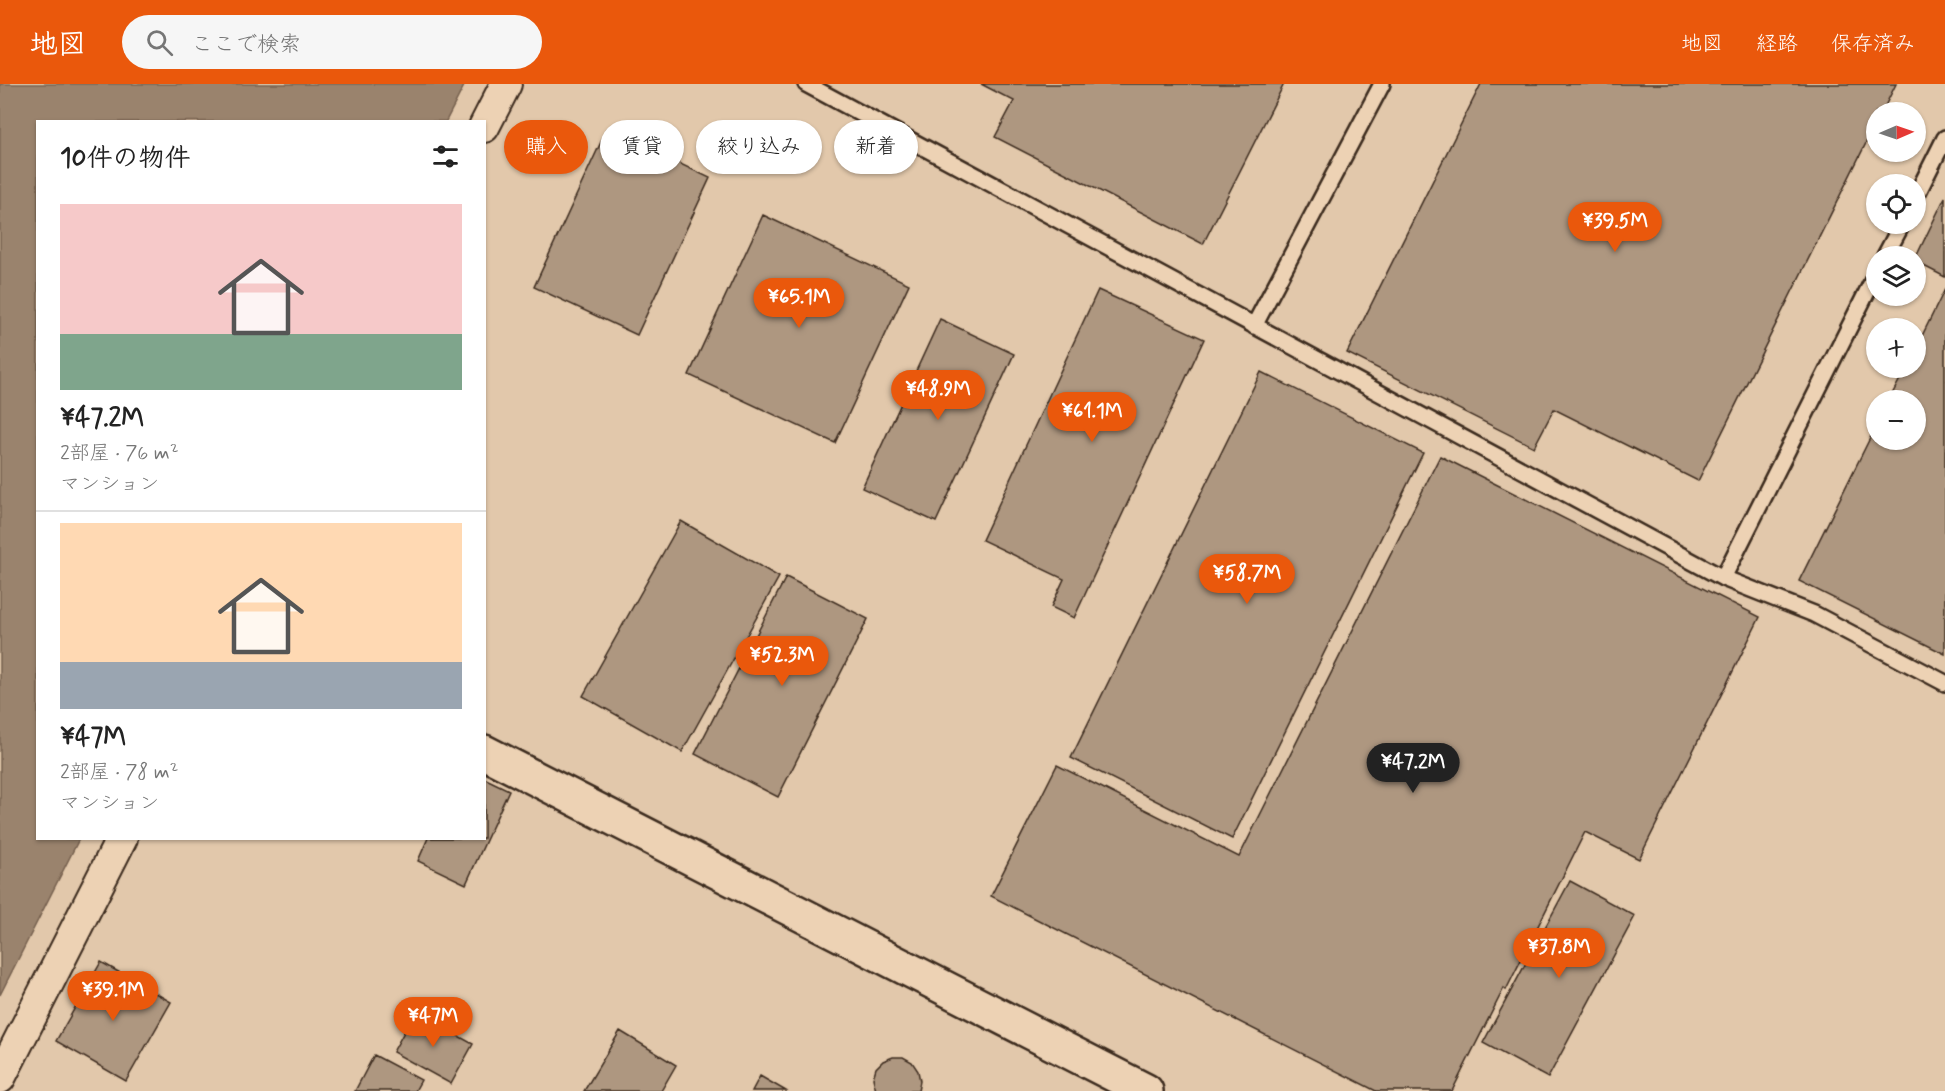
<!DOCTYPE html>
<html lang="ja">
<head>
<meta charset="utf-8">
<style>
  body { margin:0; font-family:Mynerve,"Klee One",sans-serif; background:#f6f6f6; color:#222; height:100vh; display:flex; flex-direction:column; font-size:22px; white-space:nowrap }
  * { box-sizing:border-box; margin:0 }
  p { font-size:20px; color:#767676 }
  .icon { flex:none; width:33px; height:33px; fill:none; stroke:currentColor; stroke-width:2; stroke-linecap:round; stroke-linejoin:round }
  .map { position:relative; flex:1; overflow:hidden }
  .panel { position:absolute; left:36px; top:36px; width:450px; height:720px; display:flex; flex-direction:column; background:#fff; border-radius:0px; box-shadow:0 2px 4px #0004 }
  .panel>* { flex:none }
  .banner { position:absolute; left:504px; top:36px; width:570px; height:54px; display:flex; gap:12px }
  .needle { width:39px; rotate:88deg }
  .tools { position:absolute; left:1866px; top:18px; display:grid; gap:12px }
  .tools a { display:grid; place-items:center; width:60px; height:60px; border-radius:50%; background:#fff; box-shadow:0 2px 4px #0004; font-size:30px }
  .price { position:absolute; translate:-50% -51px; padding:0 14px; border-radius:21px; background:#ea580c; color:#fff; font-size:20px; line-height:39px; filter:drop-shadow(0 2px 3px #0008) }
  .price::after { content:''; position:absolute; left:50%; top:36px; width:18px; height:14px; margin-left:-9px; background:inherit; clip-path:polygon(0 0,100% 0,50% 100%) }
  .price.selected { background:#222; color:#fff }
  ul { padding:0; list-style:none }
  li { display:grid; align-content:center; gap:12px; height:318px; padding:0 24px }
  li+li { border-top:2px solid #e0e0e0 }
  li span { display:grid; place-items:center; height:186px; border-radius:0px; color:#555 }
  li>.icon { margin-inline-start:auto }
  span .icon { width:108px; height:108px; fill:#fffc; stroke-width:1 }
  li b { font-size:26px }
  h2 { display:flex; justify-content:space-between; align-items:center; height:72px; padding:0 24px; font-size:26px }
  .pill { padding:0 21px; border-radius:27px; background:#fff; box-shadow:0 2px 4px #0004; font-size:21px; line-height:54px }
  .pill.selected { background:#ea580c; color:#fff }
  header { display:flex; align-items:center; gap:36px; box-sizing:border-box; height:84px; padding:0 30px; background:#ea580c; color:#fff }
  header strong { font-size:28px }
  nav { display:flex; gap:33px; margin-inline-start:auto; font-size:21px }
  .search { width:420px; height:54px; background:#f6f6f6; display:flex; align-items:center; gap:15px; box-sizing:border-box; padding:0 21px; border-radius:33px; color:#767676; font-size:22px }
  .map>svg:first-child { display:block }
  .water { fill:#9a836d; stroke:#745f4d; stroke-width:1.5 }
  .building { fill:#ae9780; stroke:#3b2a1e; stroke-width:1.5 }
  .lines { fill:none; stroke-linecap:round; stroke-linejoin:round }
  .service-casing { stroke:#3b2a1e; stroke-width:20 }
  .minor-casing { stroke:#3b2a1e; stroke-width:34 }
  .tertiary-casing { stroke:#3b2a1e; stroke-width:38 }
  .service { stroke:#edd2b4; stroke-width:15 }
  .minor { stroke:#edd2b4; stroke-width:30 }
  .tertiary { stroke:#edd2b4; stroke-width:33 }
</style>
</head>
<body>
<header>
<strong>地図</strong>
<div class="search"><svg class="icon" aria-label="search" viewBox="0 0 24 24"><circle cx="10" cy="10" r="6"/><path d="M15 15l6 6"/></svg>ここで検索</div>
<nav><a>地図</a><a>経路</a><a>保存済み</a></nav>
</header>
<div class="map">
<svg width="1945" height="1007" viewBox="0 0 1945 1007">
  <rect width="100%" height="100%" fill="#e2c8ab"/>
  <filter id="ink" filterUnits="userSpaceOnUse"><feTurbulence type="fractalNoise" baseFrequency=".0167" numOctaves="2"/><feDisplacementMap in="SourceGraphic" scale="12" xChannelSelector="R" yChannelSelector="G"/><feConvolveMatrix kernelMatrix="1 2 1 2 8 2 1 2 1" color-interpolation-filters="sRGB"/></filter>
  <g filter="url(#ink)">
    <path class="water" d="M0,0h465l-19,37 -408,1v716l41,1 -79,156z"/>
    <path class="building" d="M981,0h303l-81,160 -208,-107 19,-36z
      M1481,0h415l-14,28h-6v11l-178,358 -144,-72 -20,38 -187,-94z
      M607,45l103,49 -73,157 -103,-48z
      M1945,113v80l-29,-15v-5z
      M763,131l146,69 -74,159 -146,-68z
      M1945,205v365l-146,-73 77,-155v14h40v-40h-27l17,-32h10v-20z
      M1098,206l106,49 -130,279 -23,-11 13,-28 -82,-39z
      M940,235l74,35 -78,168 -74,-34z
      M1261,288l162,81 -191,386 -161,-81z
      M1440,372l320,161 -121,242 -54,-27 -79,158 -2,-2 -52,103h-76l-385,-195 66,-131 182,92z
      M681,437l98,56 -97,175 -99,-56z
      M786,493l82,42 -90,178 -83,-43z
      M484,694l25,12 -43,94 -48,-23 10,-23h56z
      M1570,797l65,35 -87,162 -65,-35z
      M101,878l70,40 -45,79 -70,-40z
      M415,928l58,32 -22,40 -58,-32z
      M620,947l56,34 -15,26h-77z
      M374,971l47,25 -6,11h-60z
      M893,973h10l9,5 6,9 2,10 -2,10h-42l-3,-13 3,-10 7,-7z
      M760,992l26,15h-34z"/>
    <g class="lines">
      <defs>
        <path id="service" d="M806,0l917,494 91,36 131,69
          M1916,112l29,-58
          M1885,172l17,-32
          M1254,242l128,-242
          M1723,494l153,-304"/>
        <path id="minor" d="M484,43l22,-43
          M0,994l122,-240"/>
        <path id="tertiary" d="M484,668l662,339"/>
      </defs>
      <use href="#service" class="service-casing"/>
      <use href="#minor" class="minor-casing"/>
      <use href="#tertiary" class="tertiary-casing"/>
      <use href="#service" class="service"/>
      <use href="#minor" class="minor"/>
      <use href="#tertiary" class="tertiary"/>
    </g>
  </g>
</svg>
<div class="tools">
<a><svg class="needle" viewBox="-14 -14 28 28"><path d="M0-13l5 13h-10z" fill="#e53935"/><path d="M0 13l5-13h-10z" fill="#767676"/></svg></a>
<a><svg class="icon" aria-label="locate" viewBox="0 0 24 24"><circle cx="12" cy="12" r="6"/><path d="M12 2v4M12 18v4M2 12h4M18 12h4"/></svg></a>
<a><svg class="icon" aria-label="layers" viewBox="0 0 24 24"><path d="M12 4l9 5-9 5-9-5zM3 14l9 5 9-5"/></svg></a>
<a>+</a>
<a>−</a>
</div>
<b class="price" style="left:1615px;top:169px">¥39.5M</b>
<b class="price" style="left:799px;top:245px">¥65.1M</b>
<b class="price" style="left:938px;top:337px">¥48.9M</b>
<b class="price" style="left:1092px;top:359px">¥61.1M</b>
<b class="price" style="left:1247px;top:521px">¥58.7M</b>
<b class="price" style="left:782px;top:603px">¥52.3M</b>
<b class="price selected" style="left:1413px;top:710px">¥47.2M</b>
<b class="price" style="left:1559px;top:895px">¥37.8M</b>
<b class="price" style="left:113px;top:938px">¥39.1M</b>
<b class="price" style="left:433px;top:964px">¥47M</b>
<div class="banner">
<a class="pill selected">購入</a>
<a class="pill">賃貸</a>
<a class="pill">絞り込み</a>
<a class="pill">新着</a>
</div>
<section class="panel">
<h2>10件の物件<svg class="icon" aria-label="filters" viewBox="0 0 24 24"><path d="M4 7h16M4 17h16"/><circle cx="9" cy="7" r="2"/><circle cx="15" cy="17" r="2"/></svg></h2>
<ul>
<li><span style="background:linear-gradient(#f6c9c9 70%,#7fa58c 0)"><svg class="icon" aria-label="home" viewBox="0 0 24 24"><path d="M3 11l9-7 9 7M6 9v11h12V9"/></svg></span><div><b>¥47.2M</b><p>2部屋 · 76 m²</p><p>マンション</p></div></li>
<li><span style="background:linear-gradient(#ffd9b3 75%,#9aa5b1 0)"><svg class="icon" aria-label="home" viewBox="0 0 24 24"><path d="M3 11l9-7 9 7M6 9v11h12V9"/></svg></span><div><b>¥47M</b><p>2部屋 · 78 m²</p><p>マンション</p></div></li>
</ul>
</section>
</div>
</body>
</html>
